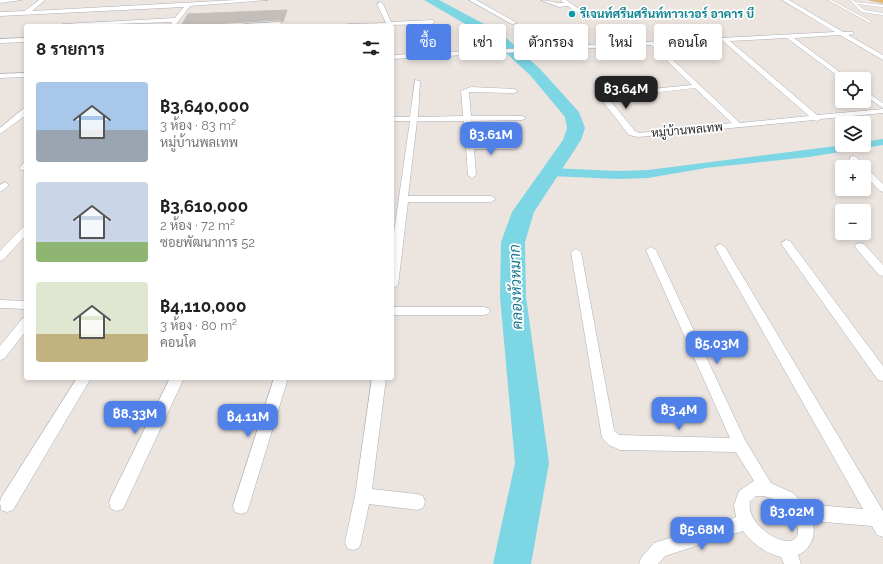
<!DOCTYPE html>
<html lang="th">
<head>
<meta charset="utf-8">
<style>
  body { margin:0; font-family:Raleway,Sarabun,sans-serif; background:#f6f6f6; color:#202124; height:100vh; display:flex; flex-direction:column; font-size:15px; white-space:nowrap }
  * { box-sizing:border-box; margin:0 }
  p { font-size:13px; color:#757577 }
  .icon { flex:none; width:22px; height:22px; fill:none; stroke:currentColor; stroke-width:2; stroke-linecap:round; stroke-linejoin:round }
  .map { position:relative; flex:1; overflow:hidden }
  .drawer { position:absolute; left:24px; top:24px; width:370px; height:356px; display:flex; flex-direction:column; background:#fff; border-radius:4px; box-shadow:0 2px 6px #0003 }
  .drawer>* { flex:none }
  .hud { position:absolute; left:406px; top:24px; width:380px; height:36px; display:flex; gap:8px }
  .controls { position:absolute; left:835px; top:72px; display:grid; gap:8px }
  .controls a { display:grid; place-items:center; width:36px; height:36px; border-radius:4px; background:#fff; box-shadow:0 2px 6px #0003; font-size:20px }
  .price { position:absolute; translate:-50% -34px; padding:0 9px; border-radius:8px; background:#4f81e8; color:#fff; font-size:13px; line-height:26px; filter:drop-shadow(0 1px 2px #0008) }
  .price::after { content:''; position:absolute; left:50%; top:24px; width:12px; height:9px; margin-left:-6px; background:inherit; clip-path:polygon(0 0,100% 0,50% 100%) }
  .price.on { background:#222; color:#fff }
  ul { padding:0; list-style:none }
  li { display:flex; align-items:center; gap:12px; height:100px; padding:0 12px }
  li span { display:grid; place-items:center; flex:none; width:112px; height:80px; border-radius:4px; color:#555 }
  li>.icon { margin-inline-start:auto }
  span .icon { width:48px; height:48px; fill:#fffc; stroke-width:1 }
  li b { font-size:17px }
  h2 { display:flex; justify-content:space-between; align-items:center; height:48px; padding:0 12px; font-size:17px }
  .tag { padding:0 14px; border-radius:4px; background:#fff; box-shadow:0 2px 6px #0003; font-size:14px; line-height:36px }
  .tag.on { background:#4f81e8; color:#fff }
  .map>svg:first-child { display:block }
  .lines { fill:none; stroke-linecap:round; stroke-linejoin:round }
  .canal { fill:#7cd6e3; fill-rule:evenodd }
  .river { fill:#7cd6e3; fill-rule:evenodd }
  .building { fill:#c4bebb; stroke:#c7c0b9 }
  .lane-casing { stroke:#abafb6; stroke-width:0.5 }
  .street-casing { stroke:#abafb6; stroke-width:1 }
  .primary-casing { stroke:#c4c4c4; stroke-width:1 }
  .lane { fill:#fff; fill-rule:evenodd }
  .street { fill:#fff; fill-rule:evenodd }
  .primary { fill:#e3b76c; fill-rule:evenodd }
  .culture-dot { fill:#0f9aa8; stroke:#fff; stroke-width:1.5 }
  .labels { text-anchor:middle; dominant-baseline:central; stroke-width:3.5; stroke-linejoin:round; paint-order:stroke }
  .far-culture-label { font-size:12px; font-weight:bold; fill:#0d838f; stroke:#fff; text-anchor:start }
  .far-street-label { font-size:12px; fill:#2b2b2b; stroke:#fff }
  .water-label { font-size:15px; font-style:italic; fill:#1b7890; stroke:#fff }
</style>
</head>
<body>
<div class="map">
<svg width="883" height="564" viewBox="0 0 883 564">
  <rect width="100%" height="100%" fill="#ece4df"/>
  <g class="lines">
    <path class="canal" d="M883,139v6l-74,12 -103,11 -58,10 -29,1 -69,-3 -6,-4 6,-4 69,3 29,-1 196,-25h20v-3z"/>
    <path class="river" d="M424,0h15l62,33 39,36 39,43 6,16 -4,12 -47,72 -9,30 1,55 23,166 -18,101h-38l22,-101 -15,-166 1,-55 11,-30 51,-72 4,-12 -2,-11 -35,-42 -39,-36z"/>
  </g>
  <path class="building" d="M287,10l-4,12 -4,-2 -98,6 7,-12z"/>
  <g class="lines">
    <defs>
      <path id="lane" d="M828,0h3l41,22 -2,1z
        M850,0h2l3,2 28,3v2l-26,-3 7,6 19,3v2l-21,-3z"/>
      <path id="street" d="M0,0h22l-22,3z
        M39,0h6l-13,11 204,-11h32l-78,6 -15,20h-6l3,-4 -112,4 3,-2 112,-6 9,-11 -184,9v-4l25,-1z
        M469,0h7l41,23 -5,1z
        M541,0c8,0 15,4 23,3l-4,-3h6l23,16 -5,1 -16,-11 -9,1z
        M782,0h7l54,32h10v2l-5,1 35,20v5l-43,-25 -46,3 55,41h-7l-55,-41 -57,3 87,74 66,-6v4l-62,6 -4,2 -3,-1 -176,17 -9,-2 -29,-37v-4l92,-9 -41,-40 -259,14v-4l443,-23zM723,41l86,75 -69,7 -83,-78zM695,88l37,35 -93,10 -4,-2 -27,-33z
        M380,2l3,2 8,18 41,-2 3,2 -3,2 -87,2 3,-2 38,-1 -9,-19z
        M279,22l3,2 -1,2h-40l3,-2z
        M26,38v4l-26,1v-4z
        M26,73v4l-26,1v-4z
        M415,80l5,1 -2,36 45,-1 -2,-25 10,-4 43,2 4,2 -4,2 -45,-1 2,24h51l4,2 -4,2 -51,1 2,23 41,1 4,2 -4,2h-40l2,26 -4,3 -4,-3 -4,-54h-47l-9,75h83l5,3 -5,3h-83l-10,83 -6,4v-43l18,-125h-18v-4h18z
        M864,90l19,13v5l-19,-13z
        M23,109h3v6l-26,19v-6z
        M853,156l3,1 27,27v8l-3,-1 -16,-16v-8h-8l-6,-6v-4z
        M26,162v8h-5l-1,-2 3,-5z
        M5,182l4,3 -9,7v-7z
        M26,226v9l-22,24 -4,2v-10l23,-24z
        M786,240l4,1 93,125v15l-5,-1 -96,-135 -1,-2z
        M860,243l4,1 19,21v11l-4,-1 -23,-27 -1,-2 1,-2z
        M720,244l5,3 158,264v26l-6,-2 -5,-9 -60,-5c5,14 -1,28 -14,34l3,9h-17l-3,-7c-16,-4 -28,-13 -38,-26l-78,25 -7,8h-19l2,-6 13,-15 82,-26 -2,-12 5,-14 15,-10 -18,-29 -116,-2 -11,-5 -7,-7 -31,-186 5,-3 5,3 33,178 5,5 111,3 -84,-188 5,-3 5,3 89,190 26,43 22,10 11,11 59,5 -148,-262zM756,496c13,-1 23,5 32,14 6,5 9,11 10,19 2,29 -54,0 -48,-28z
        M0,300l26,1v8l-26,-1z
        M392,307h92l4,1 2,3 -2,3 -4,1h-92z
        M26,317v14l-22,28 -4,1v-14l22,-27z
        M77,378h14l-78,132 -6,2 -6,-2 -1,-8 1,-4z
        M170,378h14l-61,131 -6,2 -6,-2 -2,-6 2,-6z
        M274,378h14l-39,128 -2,6 -6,2 -6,-2 -2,-6z
        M372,378h14l-14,111 45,5 6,2 2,6 -2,6 -6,2 -48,-6 -8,38 -2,6 -6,2 -6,-2 -2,-6 10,-46z"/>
      <path id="primary" d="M869,0h14v3z"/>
    </defs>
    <use href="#lane" class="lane-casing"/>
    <use href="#street" class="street-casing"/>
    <use href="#primary" class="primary-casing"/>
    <use href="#lane" class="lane"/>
    <use href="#street" class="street"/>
    <use href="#primary" class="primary"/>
  </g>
  <circle class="culture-dot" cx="572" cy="14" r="4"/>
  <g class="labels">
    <g class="far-culture-label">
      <text x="580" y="14">รีเจนท์ศรีนศรินท์ทาวเวอร์ อาคาร บี</text>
    </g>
    <g class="far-street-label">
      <text transform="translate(687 130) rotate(-5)">หมู่บ้านพลเทพ</text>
    </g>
    <g class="water-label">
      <text transform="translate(516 287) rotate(-92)">คลองหัวหมาก</text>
    </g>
  </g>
</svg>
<div class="controls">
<a><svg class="icon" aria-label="locate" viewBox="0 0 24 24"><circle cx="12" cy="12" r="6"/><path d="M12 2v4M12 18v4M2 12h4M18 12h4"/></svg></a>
<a><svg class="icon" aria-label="layers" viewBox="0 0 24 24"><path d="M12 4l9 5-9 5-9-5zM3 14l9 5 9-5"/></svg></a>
<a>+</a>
<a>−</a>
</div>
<b class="price on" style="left:626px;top:110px">฿3.64M</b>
<b class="price" style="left:491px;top:156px">฿3.61M</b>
<b class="price" style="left:717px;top:365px">฿5.03M</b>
<b class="price" style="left:679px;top:431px">฿3.4M</b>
<b class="price" style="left:135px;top:435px">฿8.33M</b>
<b class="price" style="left:248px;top:438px">฿4.11M</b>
<b class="price" style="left:792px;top:533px">฿3.02M</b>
<b class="price" style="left:702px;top:551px">฿5.68M</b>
<div class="hud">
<a class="tag on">ซื้อ</a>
<a class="tag">เช่า</a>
<a class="tag">ตัวกรอง</a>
<a class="tag">ใหม่</a>
<a class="tag">คอนโด</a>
</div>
<section class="drawer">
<h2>8 รายการ<svg class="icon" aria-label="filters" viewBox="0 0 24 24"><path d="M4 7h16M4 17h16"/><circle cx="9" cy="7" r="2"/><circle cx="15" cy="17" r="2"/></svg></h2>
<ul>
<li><span style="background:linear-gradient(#a9c7e8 60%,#9aa5b1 0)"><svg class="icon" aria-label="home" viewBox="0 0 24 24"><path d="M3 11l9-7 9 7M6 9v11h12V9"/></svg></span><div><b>฿3,640,000</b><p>3 ห้อง · 83 m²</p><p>หมู่บ้านพลเทพ</p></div></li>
<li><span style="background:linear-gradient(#c9d6e8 75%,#8fb573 0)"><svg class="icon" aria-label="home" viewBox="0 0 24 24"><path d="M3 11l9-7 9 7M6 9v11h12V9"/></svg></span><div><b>฿3,610,000</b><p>2 ห้อง · 72 m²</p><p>ซอยพัฒนาการ 52</p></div></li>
<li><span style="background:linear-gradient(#dfe7d0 65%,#c2b280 0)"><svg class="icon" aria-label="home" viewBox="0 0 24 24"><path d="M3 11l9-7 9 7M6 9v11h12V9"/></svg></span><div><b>฿4,110,000</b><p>3 ห้อง · 80 m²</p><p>คอนโด</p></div></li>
</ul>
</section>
</div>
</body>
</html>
